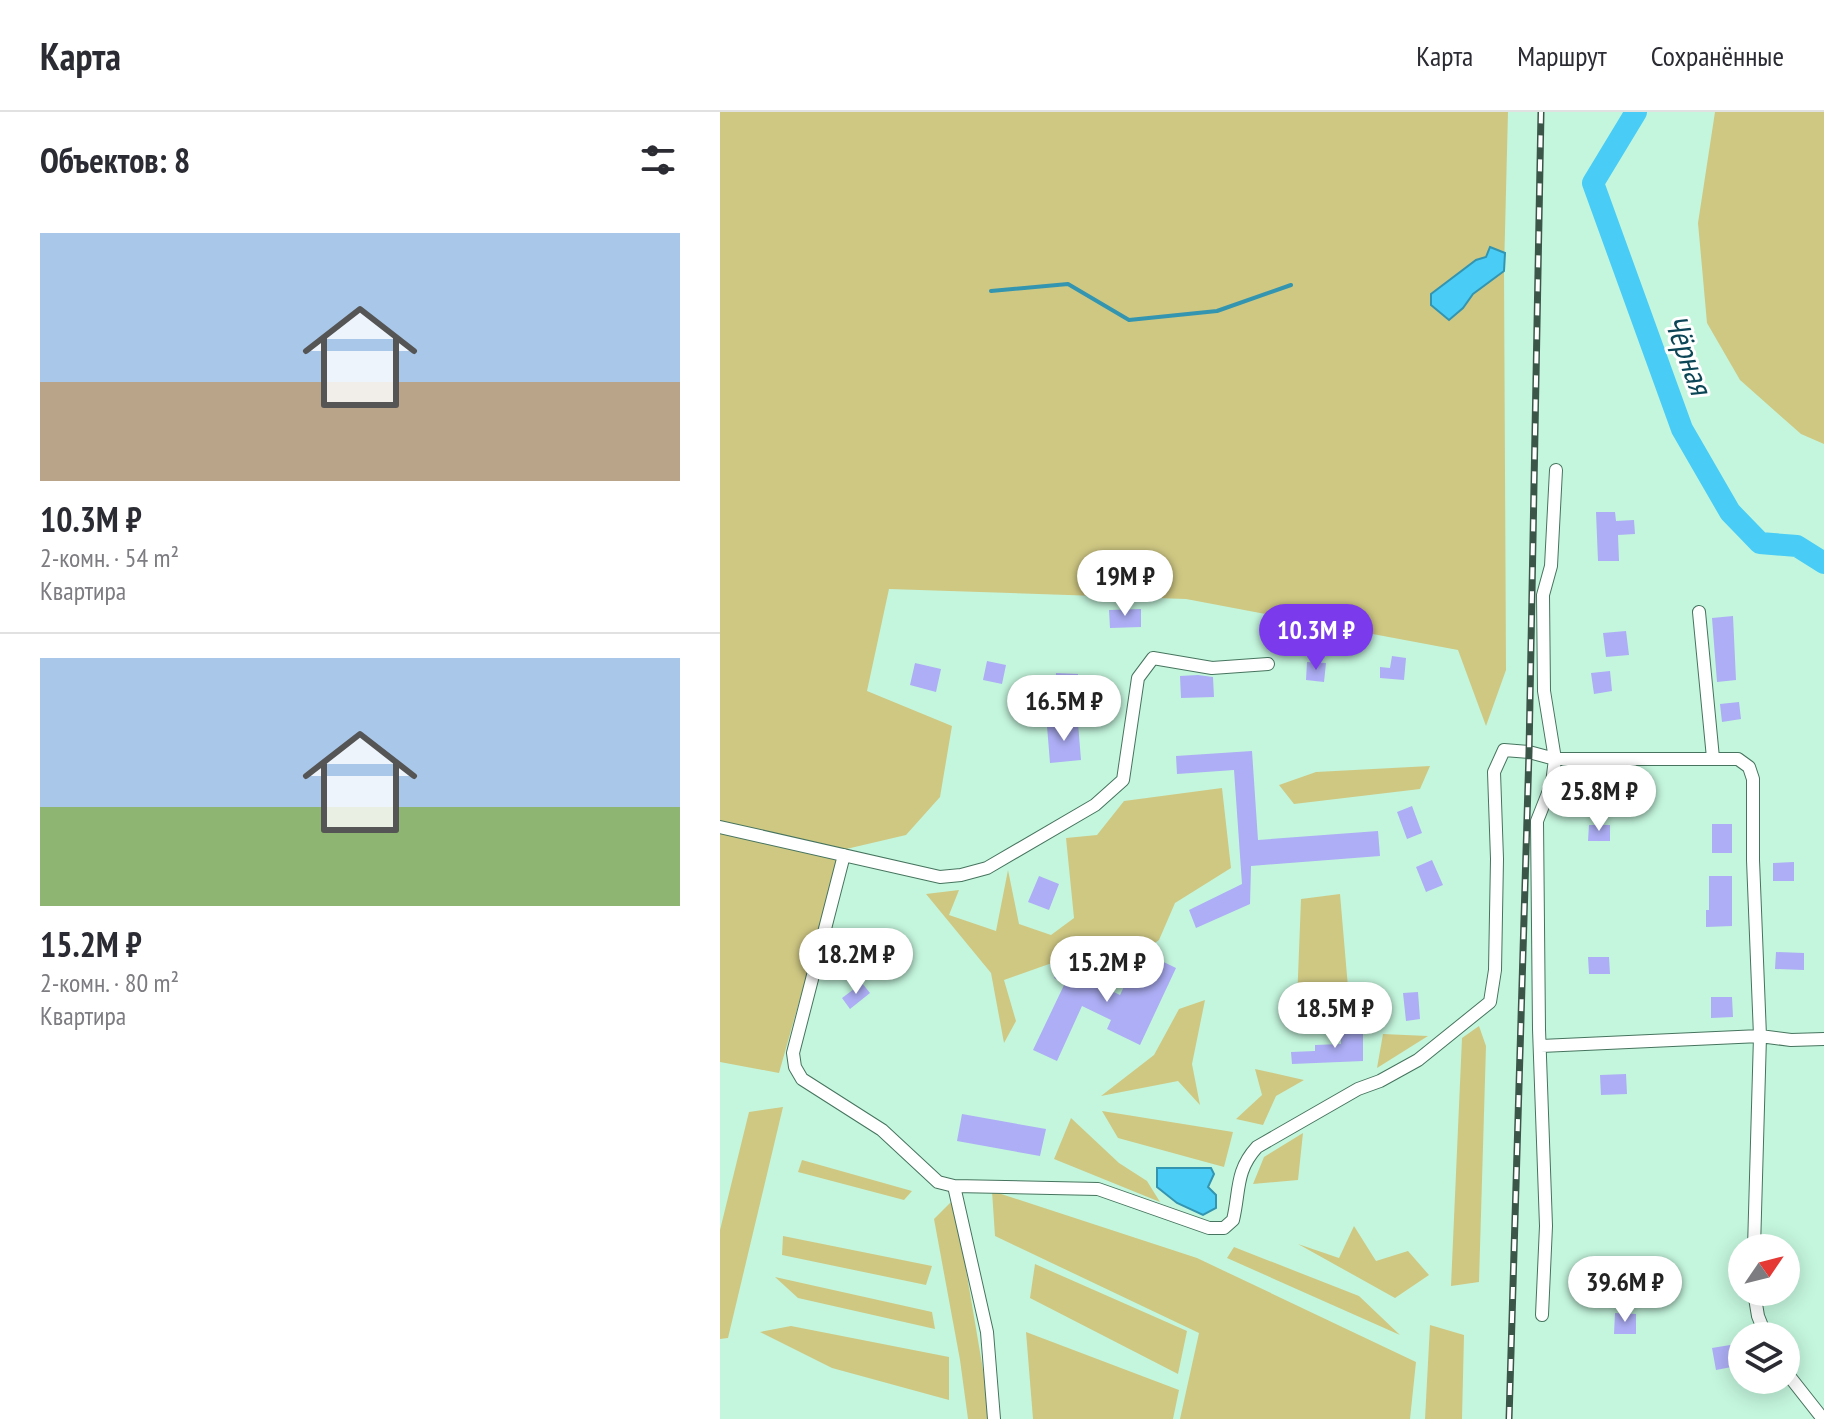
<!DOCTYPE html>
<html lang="ru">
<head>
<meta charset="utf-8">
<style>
  body { margin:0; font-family:"PT Sans Narrow",sans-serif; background:#f2f2f3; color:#2b2b33; height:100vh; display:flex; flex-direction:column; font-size:30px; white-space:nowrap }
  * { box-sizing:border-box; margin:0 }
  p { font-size:26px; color:#7c7c81 }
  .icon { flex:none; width:44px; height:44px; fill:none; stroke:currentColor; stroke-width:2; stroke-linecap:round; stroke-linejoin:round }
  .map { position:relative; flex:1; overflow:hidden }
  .drawer { display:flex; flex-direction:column; background:#fff; width:720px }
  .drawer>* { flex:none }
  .needle { width:52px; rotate:55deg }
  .buttons { position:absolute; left:1008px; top:1122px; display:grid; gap:16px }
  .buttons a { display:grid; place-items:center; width:72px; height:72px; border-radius:50%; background:#fff; box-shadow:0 4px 20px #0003; font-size:40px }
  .price { position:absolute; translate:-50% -68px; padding:0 18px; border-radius:28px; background:#fff; color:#222; font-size:26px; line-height:52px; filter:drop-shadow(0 2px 4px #0008) }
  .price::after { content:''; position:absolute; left:50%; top:48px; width:24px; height:18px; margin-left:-12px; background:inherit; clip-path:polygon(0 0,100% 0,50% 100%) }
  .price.selected { background:#7c3aed; color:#fff }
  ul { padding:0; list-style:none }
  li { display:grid; align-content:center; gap:16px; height:424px; padding:0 40px }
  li+li { border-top:2px solid #e1e1e2 }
  li span { display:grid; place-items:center; height:248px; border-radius:0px; color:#555 }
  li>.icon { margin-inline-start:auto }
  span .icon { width:144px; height:144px; fill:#fffc; stroke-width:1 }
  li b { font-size:34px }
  h2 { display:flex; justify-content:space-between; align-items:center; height:96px; padding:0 40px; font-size:34px }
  header { display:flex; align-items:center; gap:48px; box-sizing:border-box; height:112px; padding:0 40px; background:#fff; border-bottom:2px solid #e1e1e2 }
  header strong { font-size:38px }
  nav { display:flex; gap:44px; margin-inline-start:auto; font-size:28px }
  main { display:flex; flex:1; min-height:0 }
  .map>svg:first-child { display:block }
  .green { fill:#cfc883 }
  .water { fill:#49ccf6; stroke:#3495b0; stroke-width:2 }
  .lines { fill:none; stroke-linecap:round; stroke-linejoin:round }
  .stream { stroke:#3495b0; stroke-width:4 }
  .river { stroke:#49ccf6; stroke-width:22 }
  .building { fill:#adaef5 }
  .minor-casing { stroke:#46745e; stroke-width:14 }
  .minor { stroke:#fff; stroke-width:12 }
  .rail-casing { stroke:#3b5649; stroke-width:7 }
  .rail { stroke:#fff; stroke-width:4; stroke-dasharray:12; stroke-linecap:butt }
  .labels { text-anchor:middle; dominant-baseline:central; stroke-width:6; stroke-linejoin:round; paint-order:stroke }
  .water-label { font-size:32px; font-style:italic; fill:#0b4556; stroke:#fff }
</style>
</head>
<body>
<header>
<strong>Карта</strong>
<nav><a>Карта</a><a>Маршрут</a><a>Сохранённые</a></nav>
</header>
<main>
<section class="drawer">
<h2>Объектов: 8<svg class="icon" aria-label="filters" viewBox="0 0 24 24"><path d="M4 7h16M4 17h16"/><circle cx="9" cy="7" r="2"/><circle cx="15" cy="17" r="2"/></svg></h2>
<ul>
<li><span style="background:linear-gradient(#a9c7e8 60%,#b9a48a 0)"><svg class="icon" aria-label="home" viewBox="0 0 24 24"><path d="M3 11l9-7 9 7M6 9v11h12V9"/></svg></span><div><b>10.3M ₽</b><p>2-комн. · 54 m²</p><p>Квартира</p></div></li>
<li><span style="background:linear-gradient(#a9c7e8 60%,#8fb573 0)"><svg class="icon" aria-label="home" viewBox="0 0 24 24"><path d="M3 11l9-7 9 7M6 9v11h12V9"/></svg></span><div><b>15.2M ₽</b><p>2-комн. · 80 m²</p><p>Квартира</p></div></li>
</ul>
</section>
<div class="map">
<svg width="1104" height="1307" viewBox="0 0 1104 1307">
  <rect width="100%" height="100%" fill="#c4f6dd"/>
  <path class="green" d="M0,0h788l-4,159 2,399 -20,56 -28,-76 -272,-51 -297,-10 -22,102 85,35 -12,71 -34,38 -64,15 -63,223 -59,-11z
    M995,0h109v332l-23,-10 -61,-54 -33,-57 -9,-100z
    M710,654l-10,23 -126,15 -15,-19 37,-13z
    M502,676l9,80 -56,35 -16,37 -47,34 -46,-16 -62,22 12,41 -12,22 -13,-70 -65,-79 33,-4 -10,25 47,16 12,-61 11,54 32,11 23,-17 -8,-80 31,-3 27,-34z
    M620,782l9,105 -52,3 4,-103z
    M485,888l-13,64 8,41 -22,-24 -77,15 53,-41 25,-46z
    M759,914l7,20 -7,236 -28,4 11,-248z
    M663,922l45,2 -51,32z
    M535,957l49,11 -28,16 -13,29 -27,-6 26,-24z
    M63,995l-55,231 -8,1v-109l29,-118z
    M382,999l131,21 -9,35 -106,-29z
    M351,1006l48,45 28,18 13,21 -106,-43z
    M583,1021l-5,47 -45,4 11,-27z
    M82,1048l110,31 -8,9 -106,-28z
    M272,1079l205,67 219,104 -6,57h-230l19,-86 -204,-97z
    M234,1087l35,206 -2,14h-19l-8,-59 -26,-141z
    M634,1114l22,35 32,-10 21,24 -34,23 -97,-54 41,14z
    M63,1124l149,30 -6,19 -144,-30z
    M514,1135l125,49 41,39 -173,-77z
    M315,1152l152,67 -9,43 -148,-76z
    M55,1165l157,35 3,17 -137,-31z
    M710,1213l34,10 -2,84h-37z
    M71,1214l158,31v43l-117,-32 -72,-36z
    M306,1220l153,58 -6,29h-140z"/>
  <path class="water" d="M770,135l15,6 -1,18 -31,23 -10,14 -14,12 -18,-15v-11l45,-34 10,-3z
    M437,1056h54l3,6 -6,13 8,8v13l-13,7 -26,-12 -20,-16z"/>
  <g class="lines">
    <path class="stream" d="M271,179l77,-7 61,36 88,-9 74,-26"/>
    <path class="river" d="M916,0l-43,71 89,246 48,83 30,31 37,3 27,17"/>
  </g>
  <path class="building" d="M876,400h19l1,9 18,-1 1,14 -17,1 1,26h-21z
    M421,497v18l-31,1 -1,-18z
    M1013,504l3,64 -19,2 -5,-64z
    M906,519l3,24 -23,2 -3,-24z
    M672,544l14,2 -2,22 -24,-2v-11l10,1z
    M267,549l19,4 -4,19 -19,-4z
    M587,550l19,1 -2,19 -18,-2z
    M195,551l26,6 -5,23 -26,-7z
    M890,559l2,20 -18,3 -3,-21z
    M336,561l22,1 -1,23 -22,-2z
    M478,563l15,2 1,20 -33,1 -1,-22z
    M1019,590l2,17 -19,3 -2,-18z
    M358,611l3,37 -31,3 -3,-37z
    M532,639l6,89 120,-9 2,25 -129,10 -1,38 -54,24 -7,-18 53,-26 -8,-114 -57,4 -1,-18z
    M692,694l10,27 -15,6 -10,-27z
    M992,712h20v29h-20z
    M869,713h21v16h-22z
    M712,748l11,25 -17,7 -10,-25z
    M1074,750v19h-21v-18z
    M319,764l20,8 -10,26 -21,-8z
    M989,764h23v50l-26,1v-17h3z
    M130,819l15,3 -6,25 -15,-3z
    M421,839l35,17 -36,77 -33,-16 4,-9 -29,-14 -25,55 -24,-11 32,-67 -11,-5 6,-12 60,29z
    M1056,840l28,1v17l-29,-1z
    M868,845h21l1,17h-21z
    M142,871l8,10 -20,16 -8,-11z
    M698,880l2,27 -14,2 -3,-28z
    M991,885h21l1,20 -22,1z
    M643,917v32l-71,3 -1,-12 24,-1v-6l26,-1v-14z
    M906,962l1,20 -26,1 -1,-20z
    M242,1002l84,15 -6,27 -83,-15z
    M895,1201l21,1v20h-22z
    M1022,1231v22l-26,5 -4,-22z"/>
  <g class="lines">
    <defs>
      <path id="minor" d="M979,500l14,146
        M0,715l220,50 21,-2 26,-7 108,-63 28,-25 15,-102 15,-20 59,10 56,-4
        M124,743l-51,198 2,14 7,12 80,51 56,52 16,4 144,3 111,39h15l9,-8c7,-29 2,-49 24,-73l101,-58 22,-8 38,-21 72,-58 5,-32 2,-111 -3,-87 10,-22 25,2 26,7h183l11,8 4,12v81l7,176 -6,212
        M821,934l219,-10 31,4 33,-1
        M234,1074l33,146 7,87
        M1034,1180l4,24 8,20
        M822,1203l4,-89 -7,-197 -2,-208 15,-38 3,-24 -11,-68 -1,-96 8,-29 5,-96
        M1066,1260l37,47"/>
    </defs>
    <use href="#minor" class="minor-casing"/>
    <use href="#minor" class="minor"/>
    <defs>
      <path id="rail" d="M789,1307l20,-667 12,-640"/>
    </defs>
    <use href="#rail" class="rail-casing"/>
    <use href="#rail" class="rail"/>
  </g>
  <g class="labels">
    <g class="water-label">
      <text transform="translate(969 242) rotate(70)">Чёрная</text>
    </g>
  </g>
</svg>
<div class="buttons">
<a><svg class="needle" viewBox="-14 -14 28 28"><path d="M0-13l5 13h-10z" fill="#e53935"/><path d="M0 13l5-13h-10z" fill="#7c7c81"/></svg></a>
<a><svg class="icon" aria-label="layers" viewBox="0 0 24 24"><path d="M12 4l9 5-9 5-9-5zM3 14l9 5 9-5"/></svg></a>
</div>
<b class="price" style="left:405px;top:506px">19M ₽</b>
<b class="price selected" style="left:596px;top:560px">10.3M ₽</b>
<b class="price" style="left:344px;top:631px">16.5M ₽</b>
<b class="price" style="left:879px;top:721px">25.8M ₽</b>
<b class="price" style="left:136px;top:884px">18.2M ₽</b>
<b class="price" style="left:387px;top:892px">15.2M ₽</b>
<b class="price" style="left:615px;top:938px">18.5M ₽</b>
<b class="price" style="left:905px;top:1212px">39.6M ₽</b>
</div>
</main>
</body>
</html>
